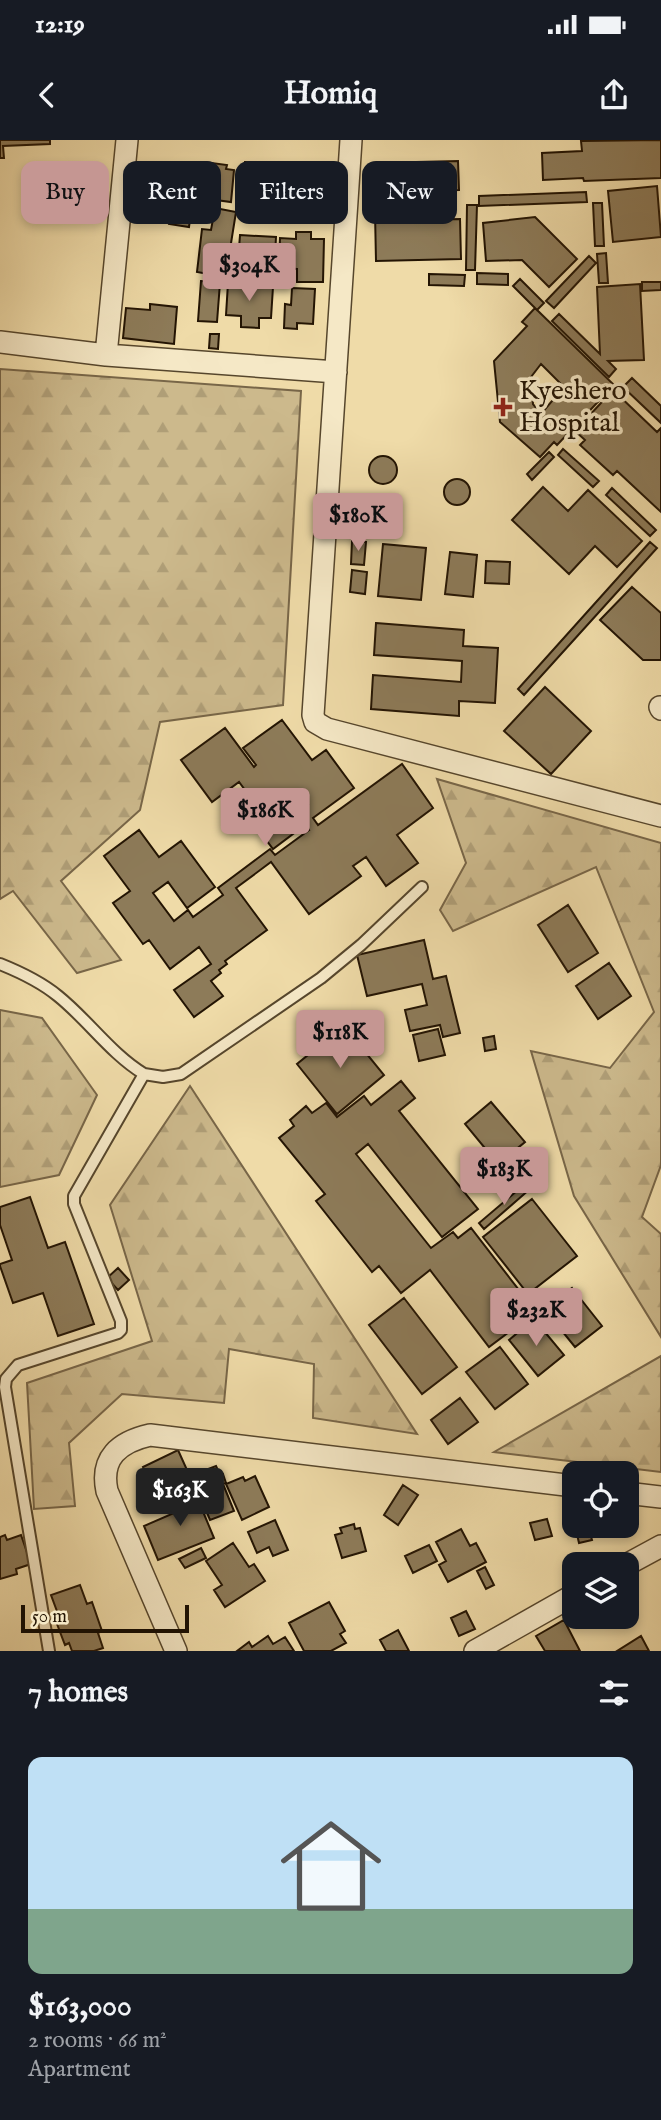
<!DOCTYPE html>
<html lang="en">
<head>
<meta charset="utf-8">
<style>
  body { margin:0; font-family:"IM FELL English",serif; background:#242831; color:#f1f3f6; height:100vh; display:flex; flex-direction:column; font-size:26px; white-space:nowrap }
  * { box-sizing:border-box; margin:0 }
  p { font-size:23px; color:#9ea1a6 }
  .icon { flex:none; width:38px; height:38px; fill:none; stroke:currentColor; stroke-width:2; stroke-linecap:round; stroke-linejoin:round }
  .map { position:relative; height:1511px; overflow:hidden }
  .drawer { display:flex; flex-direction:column; background:#171b24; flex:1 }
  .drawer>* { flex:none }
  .guide { position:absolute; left:21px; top:21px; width:620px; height:63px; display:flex; gap:14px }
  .controls { position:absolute; left:562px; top:1321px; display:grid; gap:14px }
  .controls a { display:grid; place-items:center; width:77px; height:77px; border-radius:14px; background:#171b24; box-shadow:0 4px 10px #0003; font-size:35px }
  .scale { position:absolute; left:21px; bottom:18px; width:168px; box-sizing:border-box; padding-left:7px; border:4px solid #231403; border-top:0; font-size:19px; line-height:24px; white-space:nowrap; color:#231403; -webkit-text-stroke:5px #f5e8c6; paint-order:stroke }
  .price { position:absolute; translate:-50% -60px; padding:0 16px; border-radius:7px; background:#c59692; color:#111; font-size:23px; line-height:46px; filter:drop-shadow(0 2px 4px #0008) }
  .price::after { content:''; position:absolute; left:50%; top:42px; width:21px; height:16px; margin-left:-10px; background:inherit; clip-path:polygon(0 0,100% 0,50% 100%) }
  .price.current { background:#222; color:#fff }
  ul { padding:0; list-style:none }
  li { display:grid; align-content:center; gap:14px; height:371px; padding:0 28px }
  li span { display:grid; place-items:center; height:217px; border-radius:14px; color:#555 }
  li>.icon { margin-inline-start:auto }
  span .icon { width:126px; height:126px; fill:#fffc; stroke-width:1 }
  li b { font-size:30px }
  h2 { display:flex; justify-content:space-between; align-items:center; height:84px; padding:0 28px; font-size:30px }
  .tag { padding:0 24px; border-radius:14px; background:#171b24; box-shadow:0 4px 10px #0003; font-size:24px; line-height:63px }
  .tag.current { background:#c59692; color:#111 }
  .status { display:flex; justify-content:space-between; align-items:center; height:49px; padding:0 35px; background:#171b24; direction:ltr }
  .status svg { height:19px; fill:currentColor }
  header { display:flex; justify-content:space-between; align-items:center; height:91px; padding:0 28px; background:#171b24; font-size:32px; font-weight:700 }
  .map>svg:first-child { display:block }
  .forest { fill:url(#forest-firs); stroke:#786648; stroke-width:2 }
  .building { fill:#8d7b59; stroke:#231403; stroke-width:2; fill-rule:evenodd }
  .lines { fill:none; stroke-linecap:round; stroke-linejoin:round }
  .lane-casing { stroke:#56462c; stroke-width:14 }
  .street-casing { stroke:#56462c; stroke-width:24 }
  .lane { stroke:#f5e8c6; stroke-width:10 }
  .street { stroke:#f5e8c6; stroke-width:21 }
  .poi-dot { fill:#8f2418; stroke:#f5e8c6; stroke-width:2.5 }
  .labels { text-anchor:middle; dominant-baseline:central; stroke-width:7; stroke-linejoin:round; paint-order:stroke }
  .poi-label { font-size:28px; fill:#231403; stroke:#f5e8c6; text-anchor:start }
</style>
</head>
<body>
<div class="status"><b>12:19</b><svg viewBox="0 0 49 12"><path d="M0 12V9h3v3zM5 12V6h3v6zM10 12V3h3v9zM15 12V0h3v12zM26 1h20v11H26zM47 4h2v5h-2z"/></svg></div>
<header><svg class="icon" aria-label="back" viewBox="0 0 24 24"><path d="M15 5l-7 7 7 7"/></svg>Homiq<svg class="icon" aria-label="share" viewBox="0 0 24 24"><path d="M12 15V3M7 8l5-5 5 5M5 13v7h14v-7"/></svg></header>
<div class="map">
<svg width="661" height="1511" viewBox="0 0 661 1511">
  <defs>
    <pattern id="forest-firs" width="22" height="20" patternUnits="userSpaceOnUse" patternTransform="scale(1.75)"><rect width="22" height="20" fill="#ccb98c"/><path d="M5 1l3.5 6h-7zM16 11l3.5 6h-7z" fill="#af9e77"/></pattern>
  </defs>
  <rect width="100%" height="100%" fill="#efdba8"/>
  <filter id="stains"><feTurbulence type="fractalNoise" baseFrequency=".00286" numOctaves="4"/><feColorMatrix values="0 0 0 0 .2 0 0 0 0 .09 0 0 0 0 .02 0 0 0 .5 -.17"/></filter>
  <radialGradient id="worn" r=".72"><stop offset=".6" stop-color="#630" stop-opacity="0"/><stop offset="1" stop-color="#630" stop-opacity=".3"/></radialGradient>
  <path class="forest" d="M0,229l301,22 -18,314 -123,17 -20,88 -79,71 60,79 -44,13 -64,-82 -13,8z
    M437,639l224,64v322l-19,52 19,17v103l-87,-141 -43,-145 79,17 44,-56 -58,-145 -143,64 -13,-21 26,-47z
    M0,870l42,8 55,77 -38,80 -59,12z
    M190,946l227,348 -104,-16 1,-54 -85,-15 -5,54 -102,-9 -53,49 6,63 -41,3 -7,-126 125,-42 -42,-136z
    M661,1216v116l-167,-20z"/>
  <path class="building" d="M0,0h50v4l-47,2 1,12h-4z
    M661,0v38l-77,3 -1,-3 -40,2 -1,-27 40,-2 -1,-10z
    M458,21l1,29 -51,1 1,29 51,-1 1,40 -85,2 -2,-98z
    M204,22l23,3 -1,4 8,1 -3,32 -38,-5 3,-32 7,1z
    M245,22l51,3 -1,8 3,1 -2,36 -55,-4 2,-36h2z
    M657,46l4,51 -48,5 -5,-51z
    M586,52l1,10 -108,4v-10z
    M172,62l20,3 -3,22 -20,-3z
    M593,63h9l2,43h-9z
    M307,65l23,3 -1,9 -23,-3z
    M467,65h10l-2,65h-9z
    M215,68l21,4 -8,50 -5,-1 -3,15 -23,-4 5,-43 9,1z
    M535,77l42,42 -28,28 -27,-27 -36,1 -3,-38z
    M296,92h15v7h13l-1,43h-26v-13l-18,-1 1,-30 16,1z
    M240,95l36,2 -2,38 -40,-3 1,-10h3z
    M606,113l2,30h-9l-2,-29z
    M589,116l7,7 -42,45 -8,-7z
    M477,133l31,1v11l-31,-1z
    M429,134l36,1 -1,11 -35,-1z
    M520,139l24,24 -7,7 -24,-24z
    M201,141l19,2 -3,39 -19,-1z
    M642,142h19v8l-19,1z
    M228,143l45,4 -2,31h-12v10l-18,-1v-11l-15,-1z
    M640,144l4,76 -36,1 8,8 -7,8 -57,-56 7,-7 41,40 -3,-67z
    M292,148l23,1 -2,35 -16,-1v6l-13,-1 1,-24 6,1z
    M150,164l27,3 -3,37 -51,-6 3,-30 24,2z
    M535,168l79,77 -57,60 -3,-3 -14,15 -40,-35 -6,-61 33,-35 -5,-4zM541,224l23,23 -23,27 -8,-10 -2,-27z
    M210,194h9l-1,15 -9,-1z
    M632,238l29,28v17l-38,-36z
    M613,250l44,42 4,-4v84l-44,-41 -4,4 -33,-30 5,-5 -10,-9z
    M563,309l36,32 -6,6 -35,-32z
    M549,312l5,5 -22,23 -5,-6z
    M369 330a14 14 0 1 1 28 0a14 14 0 1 1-28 0Z
    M444 352a13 13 0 1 1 26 0a13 13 0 1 1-26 0Z
    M543,347l25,24 20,-21 54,51 -25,26 -22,-21 -26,28 -57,-54z
    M612,348l44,42 -6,6 -44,-41z
    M355,373h10v26h-10z
    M352,401l14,1 -2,23 -13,-1z
    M650,402l7,6 -133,147 -6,-6z
    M383,404l43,4 -5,52 -43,-4z
    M450,412l27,3 -4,42 -28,-3z
    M486,421l24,1 -1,22 -24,-1z
    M352,430l15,2 -2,22 -15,-2z
    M632,447l29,26v47h-18l-43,-40z
    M376,483l88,7 -1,16 35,2 -3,55 -36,-2v15l-88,-7 2,-34 88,7 1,-21 -88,-6z
    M545,547l46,44 -40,43 -47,-43z
    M282,580l30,40 14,-10 28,38 -41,30 5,7 84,-61 31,44 -36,27 21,28 -32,23 -20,-29 -13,9 8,10 -52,38 -38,-52 -35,26 31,42 -42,31 2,3 -8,6 2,3 -10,8 12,15 -29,21 -20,-27 37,-26 -12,-17 -29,22 -21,-29 -6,4 -30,-41 17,-12 -26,-35 35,-26 20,27 22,-16 34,46 -28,21 -19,-26 -15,11 21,28 14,-11 5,7 30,-22 -5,-7 52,-39 5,6 34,-25 -4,-5 -32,24 -38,-51 10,-8 -6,-8 -27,20 -31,-42 44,-32 29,39 2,-2 -13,-17zM299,652l9,12 -7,5 -8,-12z
    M568,765l30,48 -30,19 -30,-47z
    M424,800l9,39 13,-3 14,57 -17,4 -3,-12 -30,6 -5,-21 22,-5 -5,-21 -55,12 -10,-41z
    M609,823l22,33 -33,23 -22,-33z
    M344,886l40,49 -47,39 -40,-50z
    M438,889l7,26 -26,6 -6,-26z
    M494,896l2,13 -11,2 -2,-13z
    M401,941l14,17 -16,13 79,98 -36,28 -74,-93 -12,10 75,94 22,-16 5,6 13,-10 65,84 -47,35 -59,-77 -29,23 -22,-27 -7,6 -56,-71 9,-7 -46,-56 15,-12 -4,-6 16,-14 6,7 14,-10 11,14 27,-21 7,9z
    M491,962l34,40 -27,22 -33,-40z
    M519,1013l22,30 -8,6 -23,-29z
    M525,1044l5,5 -46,40 -5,-6z
    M30,1057l18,51 17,-6 29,82 -36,12 -15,-43 -30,10 -13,-37v-2l12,-4 -12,-35v-18z
    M532,1059l45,57 -49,38 -45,-57z
    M118,1128l11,12 -11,10 -11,-12z
    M572,1148l30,38 -27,21 -30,-37z
    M404,1158l53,69 -35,27 -53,-69z
    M534,1179l30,36 -26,21 -29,-36z
    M500,1207l28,37 -33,25 -29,-37z
    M460,1258l18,24 -30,22 -17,-24z
    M178,1310l9,20 -35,16 -9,-19z
    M216,1326l4,9 3,-1 3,9 -3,1 11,27 -24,9 -7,-17 9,-3 -12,-28z
    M255,1336l14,31 -27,13 -16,-36 17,-7 2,4z
    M403,1345l15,10 -20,30 -14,-10z
    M194,1350l20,48 -56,22 -14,-34 37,-16 -5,-12z
    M547,1379l5,17 -17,4 -5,-17z
    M275,1380l13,30 -15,6 -4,-9 -12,6 -9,-21z
    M354,1384l1,5 5,-1 6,23 -24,7 -7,-23 7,-2 -2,-5z
    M575,1386h13l4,14 -13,3z
    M461,1389l9,17 6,-3 10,19 -38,20 -9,-17 7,-4 -10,-19z
    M5,1395l2,5 14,-5 10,29 -15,5 1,5 -17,5v-42z
    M233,1403l16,24 5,-3 11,17 -40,26 -11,-17 8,-5 -16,-24z
    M429,1405l8,16 -24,12 -8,-17z
    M201,1408l5,10 -21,10 -6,-9z
    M485,1427l9,18 -8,4 -9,-18z
    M80,1445l7,19 5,-2 10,29 -4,2 5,15 -9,3h-22l-3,-8 -4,2 -11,-29 4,-2 -7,-19z
    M329,1462l16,29 -5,3 6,9 -15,8h-27l-15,-28z
    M466,1471l9,18 -16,7 -8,-18z
    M564,1480l16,31h-35l-9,-15z
    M398,1490l11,21h-23l-6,-11z
    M268,1496l5,8 12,-7 9,14h-57l12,-9 3,5z
    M641,1496l8,15h-32z"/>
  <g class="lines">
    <defs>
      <path id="lane" d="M0,824c20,8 41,18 58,32 30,24 53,58 86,78l-70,122v8l47,117v9l-3,3 -100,32 -12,14 -1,8 44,264
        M144,934l19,3 18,-3 140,-96 40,-33 61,-58"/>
      <path id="street" d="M351,0l-38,575 2,7 12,7 334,87
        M0,202l106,13 230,17
        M106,215l21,-215
        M660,567l1,2
        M626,1353l35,4
        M626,1425l35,-19
        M176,1511l-69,-160c-7,-33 12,-49 43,-56l424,51
        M475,1511l99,-56"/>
    </defs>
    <use href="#lane" class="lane-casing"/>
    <use href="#street" class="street-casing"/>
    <use href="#lane" class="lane"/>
    <use href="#street" class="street"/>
  </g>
  <path class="poi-dot" d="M499.5 256.5h7v7h7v7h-7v7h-7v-7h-7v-7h7z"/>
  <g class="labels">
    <g class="poi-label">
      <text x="519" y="251">Kyeshero<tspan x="519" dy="32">Hospital</tspan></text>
    </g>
  </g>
  <rect width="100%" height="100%" filter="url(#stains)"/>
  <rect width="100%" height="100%" fill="url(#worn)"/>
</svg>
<div class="controls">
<a><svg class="icon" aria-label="locate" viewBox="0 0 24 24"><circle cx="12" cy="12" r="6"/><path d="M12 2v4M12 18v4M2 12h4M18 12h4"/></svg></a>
<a><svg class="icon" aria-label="layers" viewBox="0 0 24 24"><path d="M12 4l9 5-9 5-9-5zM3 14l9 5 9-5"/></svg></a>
</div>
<div class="scale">50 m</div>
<b class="price" style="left:249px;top:163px">$304K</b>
<b class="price" style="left:358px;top:413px">$180K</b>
<b class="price" style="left:265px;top:708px">$186K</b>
<b class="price" style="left:340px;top:930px">$118K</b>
<b class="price" style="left:504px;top:1067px">$183K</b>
<b class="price" style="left:536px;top:1208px">$232K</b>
<b class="price current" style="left:180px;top:1388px">$163K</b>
<div class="guide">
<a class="tag current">Buy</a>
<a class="tag">Rent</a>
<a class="tag">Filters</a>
<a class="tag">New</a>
</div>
</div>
<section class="drawer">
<h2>7 homes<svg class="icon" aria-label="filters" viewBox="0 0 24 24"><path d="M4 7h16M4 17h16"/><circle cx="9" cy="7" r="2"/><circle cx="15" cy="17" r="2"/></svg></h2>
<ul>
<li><span style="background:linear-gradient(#bfe0f5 70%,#7fa58c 0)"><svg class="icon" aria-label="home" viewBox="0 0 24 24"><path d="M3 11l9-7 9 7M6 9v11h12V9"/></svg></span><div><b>$163,000</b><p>2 rooms · 66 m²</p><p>Apartment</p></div></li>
</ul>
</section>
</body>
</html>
